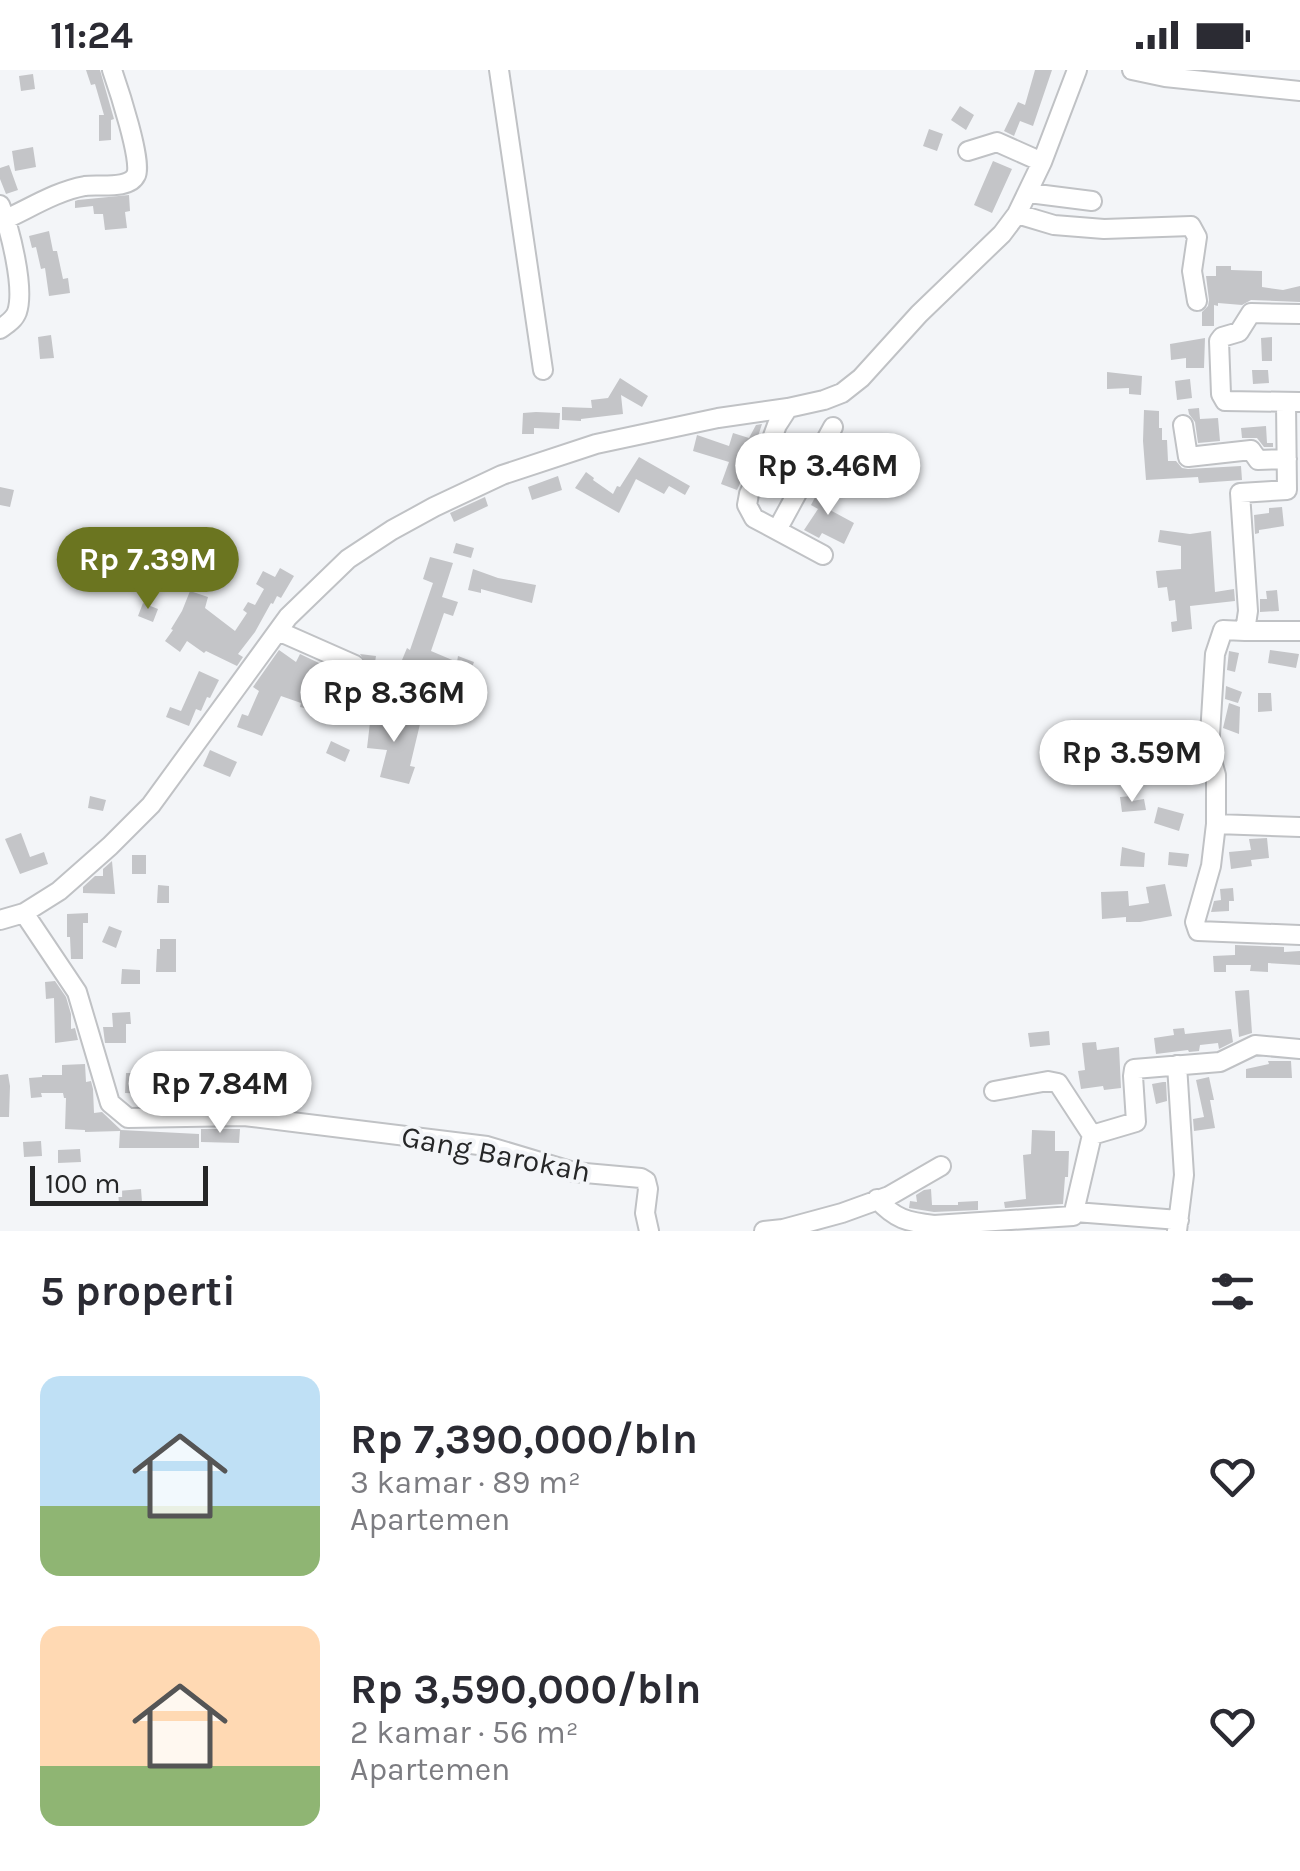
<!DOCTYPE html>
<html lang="id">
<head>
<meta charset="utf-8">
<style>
  body { margin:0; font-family:Karla,sans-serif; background:#f2f2f3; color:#2b2b33; height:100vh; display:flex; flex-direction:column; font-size:38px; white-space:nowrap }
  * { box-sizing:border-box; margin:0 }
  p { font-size:32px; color:#7c7c81 }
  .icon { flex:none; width:55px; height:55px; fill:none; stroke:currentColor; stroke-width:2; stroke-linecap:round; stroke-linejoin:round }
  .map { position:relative; height:1161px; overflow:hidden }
  .details { display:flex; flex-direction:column; background:#fff; flex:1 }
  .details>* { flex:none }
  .scale { position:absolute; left:30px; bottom:25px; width:178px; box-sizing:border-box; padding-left:10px; border:5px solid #252627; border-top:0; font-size:28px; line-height:35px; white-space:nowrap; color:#252627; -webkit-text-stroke:8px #f3f5f8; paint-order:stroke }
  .price { position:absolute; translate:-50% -85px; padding:0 22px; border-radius:35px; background:#fff; color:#222; font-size:32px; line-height:65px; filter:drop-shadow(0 2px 5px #0008) }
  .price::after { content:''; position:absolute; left:50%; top:60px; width:30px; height:22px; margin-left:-15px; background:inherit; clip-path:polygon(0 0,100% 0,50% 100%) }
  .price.on { background:#6b7520; color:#fff }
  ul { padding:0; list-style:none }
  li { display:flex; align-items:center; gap:30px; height:250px; padding:0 40px }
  li span { display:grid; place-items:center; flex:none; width:280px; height:200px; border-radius:20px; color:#555 }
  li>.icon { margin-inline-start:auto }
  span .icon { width:120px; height:120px; fill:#fffc; stroke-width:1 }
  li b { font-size:42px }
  h2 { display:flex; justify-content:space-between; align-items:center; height:120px; padding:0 40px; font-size:42px }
  .status { display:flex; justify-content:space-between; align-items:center; height:70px; padding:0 50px; background:#fff; direction:ltr }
  .status svg { height:28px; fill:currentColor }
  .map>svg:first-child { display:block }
  .building { fill:#c4c5c8 }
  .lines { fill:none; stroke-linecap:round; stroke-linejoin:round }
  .minor-casing { stroke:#c0c2c5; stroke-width:22 }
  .minor { stroke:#fff; stroke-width:18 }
  .labels { text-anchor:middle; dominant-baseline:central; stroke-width:8; stroke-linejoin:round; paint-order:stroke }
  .street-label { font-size:30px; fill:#252627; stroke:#f3f5f8 }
</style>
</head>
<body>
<div class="status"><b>11:24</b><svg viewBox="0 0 49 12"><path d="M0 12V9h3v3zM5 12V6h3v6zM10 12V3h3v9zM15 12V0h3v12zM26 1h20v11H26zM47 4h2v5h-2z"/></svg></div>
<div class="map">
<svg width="1300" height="1161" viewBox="0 0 1300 1161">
  <rect width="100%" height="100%" fill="#f3f5f8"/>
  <path class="building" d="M86,0h14l14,49 -3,1v20l-12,1v-26h5l-9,-31 -4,1z
    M1035,0h17l-19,56 -13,-5 -6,15 -10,-5 14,-29 7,3z
    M33,4l2,15 -14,2 -2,-15z
    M960,36l14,9 -8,15 -15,-10z
    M929,59l14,5 -6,17 -14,-5z
    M33,77l3,20 -21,4 -3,-20z
    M993,91l19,8 -20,44 -18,-8z
    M9,95l9,25 -12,4 -6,-15v-11z
    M129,125l1,16 -5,1 2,16 -22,2 -2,-16h-9l-1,-8 -18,2v-7l3,-1z
    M49,161l4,20h4l6,28 5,-1 2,15 -21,3 -4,-28 -4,1 -5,-22 -4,1 -3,-12z
    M1216,196h15v4l31,1v16l21,3 17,-4v16l-49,-2 -9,5 -24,-2v3l-4,-1v21h-12v-14l6,-6 1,-6 -3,-24h10z
    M51,265l3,23 -14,1 -2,-22z
    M1272,267v24h-10l-1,-23z
    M1205,268l-1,30h-18v-10l-15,2 -1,-16z
    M1252,300h16l1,13 -16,1z
    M1107,302l35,4 -1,19 -12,-1v-6l-22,1z
    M620,308l28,18 -6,11 -21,-12 2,19 -42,5v2l-19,-1v-13l30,1 -1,-8 17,-2z
    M1190,309l2,19 -15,2 -2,-19z
    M1199,338l1,11 18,-1 2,23 -22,2 -3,-21 -6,-8 -1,-5z
    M1144,340l15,1v17h3v12h5l1,21h8l6,7 6,1 53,-3 1,14 -43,3 -1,-6 -52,3 -3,-39z
    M536,342l24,1 -1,16 -25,-1v6h-12l1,-21z
    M762,354l-13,40 -12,26 -16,-6 8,-22 -36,-11 4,-16 32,11 4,-13 16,5 7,-13z
    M1266,356l1,17h6v4h-9l-7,-9h-15l-1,-10z
    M639,387l51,29 -5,9 -16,-9 -5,8 -28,-15 -17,34 -44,-25 11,-16 8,6 -1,2 20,14 4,-8 3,1z
    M558,406l4,14 -30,10 -4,-13z
    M822,414l16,8 -8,18 24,13 -10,21 -22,-11 -3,5 -15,-8 14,-21 -7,-4z
    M0,417l14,3 -4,17 -10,-2z
    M485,427l3,9 -34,16 -4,-9z
    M1282,437l2,19 -25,4v3l-4,1 -1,-19 15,-2v-5z
    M1160,460l30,4 21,-3 4,61 19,-3 1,12 -45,5 2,23 -20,3 -1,-10 6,-1 -2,-21 -6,1 -2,-14 -9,1 -2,-17 25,-2v-23l-23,-4z
    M456,473l18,5 -3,10 -18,-5z
    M430,487l23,6 -11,34 16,5 -5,14 -9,-3 -13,38 26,11 1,-6 16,6 -6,16 -18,-7 -4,11 -10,-4v-4l-34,-14 5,-12 3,2 23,-67 -10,-4z
    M280,498l14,8 -13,22 -4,-2 -4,8 -2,-1 -16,29 -17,22 5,3 -6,9 -31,-15 -2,2 -17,-12 -7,11 -15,-11 8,-11 -2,-1 11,-18 8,-20 18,6 -3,11 30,23 12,-18 -4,-3 5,-8 7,3 9,-16 -8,-5 7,-13 12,6z
    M473,499l25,9 38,7 -4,18 -51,-14v4l-13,-3z
    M1277,520l2,21 -19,1v-13h7l-1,-8z
    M143,533l15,6 -5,13 -15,-6z
    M279,580l17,12 4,-8 21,10 -2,4 19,7 -2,7 -14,-3 -5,2 -5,12 2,5 6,5 19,6 11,-2 -2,16 -27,-1 1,-10 -22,-5 1,-4 -20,-7 -19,40 -25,-9 5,-13 6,2 11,-25 -6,-4z
    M1270,580l29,4 -3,14 -28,-5z
    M1229,581l10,2 -4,19 -8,-2z
    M360,584l16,2 -4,25 8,3 -4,12 -16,-7 7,-25z
    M199,601l20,9 -9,18 -3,-1 -6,14 -5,-2 -7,17 -23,-9 4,-10 11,4z
    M405,616l32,13 -5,10 -32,-10z
    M1226,616l16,6 -4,11 -13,-4z
    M1258,623h13l1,18 -14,1z
    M1229,633l11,4 -1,27 -16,-6z
    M371,644l22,3 27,7 -10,42 5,1 -6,17 -29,-7 7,-27 -20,-2z
    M331,671l19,9 -5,12 -19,-9z
    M1176,677l18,1v12l-19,-1z
    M210,680l27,12 -7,15 -27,-11z
    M1161,685l12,1 -2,18 -12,-1z
    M90,726l16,4 -3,11 -15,-3z
    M1132,726v5l12,-2 2,11 -24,2 -2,-15z
    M1158,737l26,7 -5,17 -25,-8z
    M21,763l9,24 14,-5 4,12 -28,10 -15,-35z
    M1267,768l2,20 -18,2 1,6 -21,3 -2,-17 22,-2 -2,-11z
    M1122,777l23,6 -1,14 -24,-1z
    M1169,782l20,2 -2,13 -19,-2z
    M132,785h14v19h-14z
    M112,791l3,33 -32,-1v-6l12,-11h8v-7z
    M1165,814l7,32 -32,6h-14v-5l-24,2 -1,-27 27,-1 1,15 20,-3 -3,-16z
    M158,815l11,1v17h-12z
    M1233,818l1,13h-5v10l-18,1 3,-11 7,-1 -1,-11z
    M88,843v10h-5v36h-12l-1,-22h-3v-23z
    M109,856l13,5 -6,17 -14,-6z
    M160,869h16v33h-20l1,-23h3z
    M1235,875l49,2v5l16,-1v14l-32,-2v9l-18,-1 1,-6h-25v7h-12l-1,-16 22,-1z
    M122,899l18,1v14h-19z
    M55,911l11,16 5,17v15l4,-1 3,12 -23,3 -1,-45 -8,1 -1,-17z
    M1249,920l3,43 -13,4 -4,-46z
    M130,942l1,12h-5v19h-21l-2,-16h10l-1,-14z
    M1184,958l1,6 46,-5 2,13 -14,7 -1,-6 -18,2 -1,6 -10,1 -1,-2 -32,4 -2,-16 20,-3 -1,-6z
    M1049,961l1,14 -20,2 -2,-14z
    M1096,972l1,8 22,-3 2,41 -17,2 -1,-4 -22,3 -3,-18 7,-1 -3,-27z
    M1268,991h23l1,17h-46v-9l23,-5z
    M176,993l17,1 -2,26 -16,-1z
    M85,994l1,18 5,-1 2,8 1,24 8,-1 19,18 78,4v14h-80l1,-17 -35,1v-2l-20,-1 1,-31h-2l-1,-5h-22l1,4 -11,1 -2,-20 13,-1v-2h20v-10z
    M126,1003h21v21l-22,-1z
    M8,1004l2,12 -1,31h-9v-42z
    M1209,1007l5,23h-4l5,28 -21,3 -1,-12 11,-2 -8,-37z
    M1163,1012h3l1,19 -11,3 -4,-20z
    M201,1059h39l-1,14 -38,-1z
    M1032,1060l23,1v20h14l-1,26h-3l-2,27 -58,4 -1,-6 22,-3 -3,-44 8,-1z
    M41,1071l1,15 -18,1 -1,-15z
    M80,1079l1,13 -23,1v-13z
    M141,1119l1,13 -23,2 -1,-13z
    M931,1119l1,16h26v-3l20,-1v9l-44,2 -25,-4 1,-7 7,1 -1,-7 8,-5z"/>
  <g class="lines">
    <defs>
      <path id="minor" d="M499,0l44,300
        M1132,0l33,7 135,14
        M968,81l29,-9 45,20
        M1029,123l63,8
        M0,135c10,23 25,83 17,107 -3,8 -10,12 -17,17
        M1017,144l37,11 50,4 87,-3 6,11 -5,34 5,30
        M6,149c26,-12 51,-28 79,-33 14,-2 44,4 51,-11 7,-12 -18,-88 -24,-105
        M1300,244l-49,-1 -12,19 -17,5 -3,4 2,53 4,7 75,1
        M1286,333l1,87 -47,3 8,118 -3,20 -22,-1 -8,24 -6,97 7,24v49l-5,42 -16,56 3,9 102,4
        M788,338l-11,17 -16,44 -12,25 -2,11 7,13 69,37
        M1183,355l5,32 63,-7 7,10 29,-1
        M777,460l56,-103
        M278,561l77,34 -11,31 -2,1 -18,-6
        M1245,561h55
        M1216,754l84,3
        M24,843l53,79 33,111 18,15 116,-2 243,30 87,26 67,6 5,3 2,8 -3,24 4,18
        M0,850l24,-7 35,-22 51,-45 41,-41 137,-188 60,-58 44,-29 42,-23 68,-32 94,-31 122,-26 70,-10 36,-8 18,-7 19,-15 58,-64 83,-80 15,-20 25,-52 35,-92
        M1177,995l7,110 -7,56
        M1092,1065l44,-13 -3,-46 1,-7 86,-7 35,-17 45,4
        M877,1129c18,20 30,23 57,26l139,-9 19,-81 -34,-52 -10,-2 -54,10
        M1075,1142l104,8
        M764,1161l19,-2 59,-16 47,-17 52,-30"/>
    </defs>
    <use href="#minor" class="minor-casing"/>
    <use href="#minor" class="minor"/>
  </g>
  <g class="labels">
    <g class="street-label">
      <text transform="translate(496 1084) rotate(11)">Gang Barokah</text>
    </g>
  </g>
</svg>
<div class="scale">100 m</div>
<b class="price" style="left:828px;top:448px">Rp 3.46M</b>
<b class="price on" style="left:148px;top:542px">Rp 7.39M</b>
<b class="price" style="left:394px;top:675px">Rp 8.36M</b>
<b class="price" style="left:1132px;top:735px">Rp 3.59M</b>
<b class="price" style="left:220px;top:1066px">Rp 7.84M</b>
</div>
<section class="details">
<h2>5 properti<svg class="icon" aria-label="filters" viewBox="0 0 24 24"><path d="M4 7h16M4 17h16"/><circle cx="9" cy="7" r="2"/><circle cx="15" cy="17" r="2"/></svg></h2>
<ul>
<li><span style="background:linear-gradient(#bfe0f5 65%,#8fb573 0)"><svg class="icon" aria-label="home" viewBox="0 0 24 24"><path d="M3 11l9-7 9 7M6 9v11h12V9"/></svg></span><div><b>Rp 7,390,000/bln</b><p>3 kamar · 89 m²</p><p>Apartemen</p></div><svg class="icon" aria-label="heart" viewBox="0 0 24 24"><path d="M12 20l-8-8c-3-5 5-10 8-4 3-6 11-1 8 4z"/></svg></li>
<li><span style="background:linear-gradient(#ffd9b3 70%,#8fb573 0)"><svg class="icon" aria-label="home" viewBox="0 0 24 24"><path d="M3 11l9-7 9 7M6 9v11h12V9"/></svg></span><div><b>Rp 3,590,000/bln</b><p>2 kamar · 56 m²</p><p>Apartemen</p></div><svg class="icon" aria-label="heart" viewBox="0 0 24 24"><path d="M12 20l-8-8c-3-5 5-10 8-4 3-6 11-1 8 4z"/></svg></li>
</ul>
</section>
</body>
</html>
